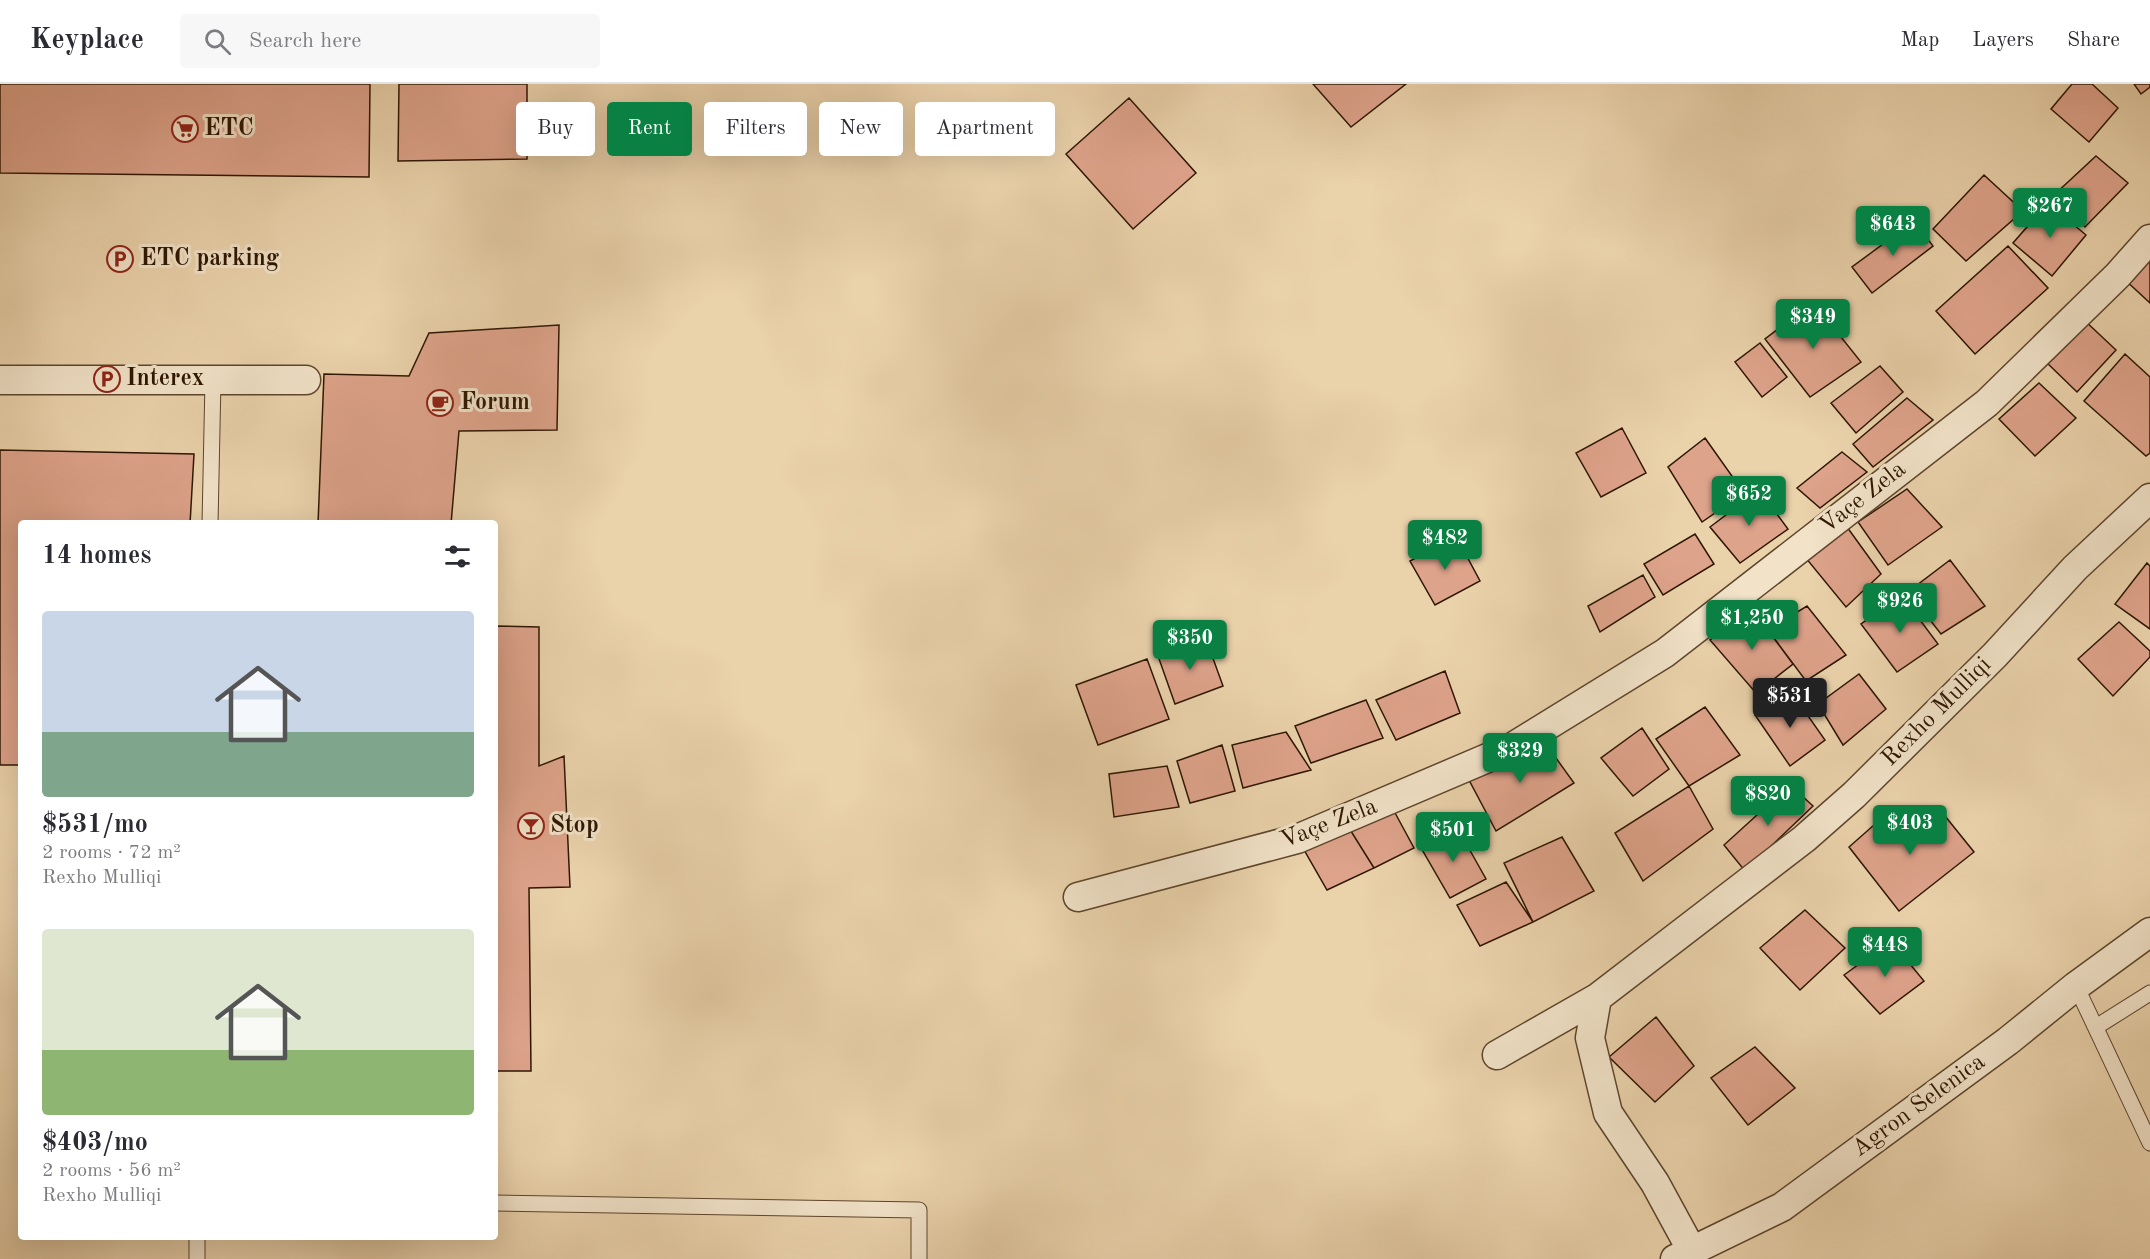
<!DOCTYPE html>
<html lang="en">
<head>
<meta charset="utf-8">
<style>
  body { margin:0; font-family:"Old Standard TT",serif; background:#f7f7f7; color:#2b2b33; height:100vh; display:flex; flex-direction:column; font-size:22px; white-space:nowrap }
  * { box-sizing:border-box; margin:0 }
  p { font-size:20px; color:#7c7c81 }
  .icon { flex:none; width:33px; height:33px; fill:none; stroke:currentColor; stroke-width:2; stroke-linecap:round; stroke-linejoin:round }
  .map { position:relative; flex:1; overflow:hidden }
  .panel { position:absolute; left:18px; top:436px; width:480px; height:720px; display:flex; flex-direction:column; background:#fff; border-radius:6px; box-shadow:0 6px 24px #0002 }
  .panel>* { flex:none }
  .hud { position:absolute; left:516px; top:18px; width:570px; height:54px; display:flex; gap:12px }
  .price { position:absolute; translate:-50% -51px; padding:0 14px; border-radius:6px; background:#0b8043; color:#fff; font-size:20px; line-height:39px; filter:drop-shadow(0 2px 3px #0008) }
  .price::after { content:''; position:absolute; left:50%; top:36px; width:18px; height:14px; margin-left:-9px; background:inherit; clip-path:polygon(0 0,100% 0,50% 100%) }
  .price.on { background:#222; color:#fff }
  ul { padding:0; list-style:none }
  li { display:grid; align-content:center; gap:12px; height:318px; padding:0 24px }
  li span { display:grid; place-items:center; height:186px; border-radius:6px; color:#555 }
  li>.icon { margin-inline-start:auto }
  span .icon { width:108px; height:108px; fill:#fffc; stroke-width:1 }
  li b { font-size:26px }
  h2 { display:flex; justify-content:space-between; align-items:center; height:72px; padding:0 24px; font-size:26px }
  .tag { padding:0 21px; border-radius:6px; background:#fff; box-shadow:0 6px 24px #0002; font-size:21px; line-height:54px }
  .tag.on { background:#0b8043; color:#fff }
  header { display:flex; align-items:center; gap:36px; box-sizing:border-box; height:84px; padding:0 30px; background:#fff; border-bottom:2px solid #e1e1e2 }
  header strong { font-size:28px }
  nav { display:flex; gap:33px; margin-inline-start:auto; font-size:21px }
  .search { width:420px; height:54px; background:#f7f7f7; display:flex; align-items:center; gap:15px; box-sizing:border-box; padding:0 21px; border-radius:6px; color:#7c7c81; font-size:22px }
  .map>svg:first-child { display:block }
  .building { fill:#dea38b; stroke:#2e1602; stroke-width:1.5 }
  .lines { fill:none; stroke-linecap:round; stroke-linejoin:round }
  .service-casing { stroke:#5d452c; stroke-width:17 }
  .minor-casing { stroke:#5d452c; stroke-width:31 }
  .service { stroke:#f1e2c8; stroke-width:15 }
  .minor { stroke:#f1e2c8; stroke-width:28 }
  .labels { text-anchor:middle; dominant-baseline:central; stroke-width:6; stroke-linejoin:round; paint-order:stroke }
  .poi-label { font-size:24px; font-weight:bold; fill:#2e1602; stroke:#f1e2c8; text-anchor:start }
  .street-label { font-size:24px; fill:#2e1602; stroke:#f1e2c8 }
</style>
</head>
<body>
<header>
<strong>Keyplace</strong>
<div class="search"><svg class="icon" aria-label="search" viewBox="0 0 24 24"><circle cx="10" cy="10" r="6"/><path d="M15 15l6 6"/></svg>Search here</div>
<nav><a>Map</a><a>Layers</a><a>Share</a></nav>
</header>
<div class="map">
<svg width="2150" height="1175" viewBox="0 0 2150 1175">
  <rect width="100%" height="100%" fill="#ead2ab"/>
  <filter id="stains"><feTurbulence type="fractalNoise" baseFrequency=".00333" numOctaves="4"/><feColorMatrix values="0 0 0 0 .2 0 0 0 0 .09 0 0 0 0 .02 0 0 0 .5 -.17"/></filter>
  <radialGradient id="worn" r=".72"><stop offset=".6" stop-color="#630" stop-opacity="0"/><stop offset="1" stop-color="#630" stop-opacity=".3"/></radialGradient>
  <path class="building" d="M0,0h370l-1,93 -369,-4z
    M399,0h128v75l-129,2z
    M1313,0h93l-55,43z
    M2072,0h20l26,24 -29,34 -38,-33z
    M2134,0h16v3l-9,7z
    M1129,14l67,75 -63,56 -67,-75z
    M2096,72l32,27 -43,44 -31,-32z
    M1984,91l39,36 -57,50 -33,-32z
    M2048,119l38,32 -34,41 -39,-33z
    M1914,137l19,25 -61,47 -20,-26z
    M2008,162l40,42 -73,66 -39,-43z
    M2150,167v52l-27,-25z
    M1813,218l48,60 -51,35 -45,-58z
    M2083,235l33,31 -39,42 -33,-32z
    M559,241l-2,105 -98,1 -8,93h-133l6,-150 85,2 20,-43z
    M1760,259l27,34 -25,20 -27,-35z
    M2125,270l25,23v76l-4,3 -62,-55z
    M1880,282l23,26 -47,41 -25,-30z
    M2039,299l37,35 -41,38 -36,-37z
    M1907,314l26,22 -60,47 -20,-23z
    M1622,344l24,45 -45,24 -25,-44z
    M1705,354l39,55 -42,29 -34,-55z
    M0,366l194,4 -4,70h-169v241h-21z
    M1842,368l25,20 -47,36 -23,-20z
    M1907,405l35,38 -54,38 -30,-43z
    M1759,406l29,39 -48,34 -30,-36z
    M1847,443l34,47 -35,33 -41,-50z
    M1695,450l19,30 -51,31 -19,-31z
    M1456,452l24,45 -45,24 -25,-44z
    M1950,476l35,46 -44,28 -33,-42z
    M2147,479l3,3v63l-35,-25z
    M1643,491l12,22 -55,35 -12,-26z
    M1902,512l36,48 -41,28 -36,-48z
    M1807,522l39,49 -40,26 -38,-51z
    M1753,526l40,54 -37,29 -46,-53z
    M2119,538l31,29v6l-37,39 -35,-37z
    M495,542l44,1v139l25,-10 6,131 -41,1 2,183h-36z
    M1206,555l17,47 -48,18 -17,-48z
    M1147,575l22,60 -71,26 -22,-60z
    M1445,587l15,42 -64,27 -20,-40z
    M1859,590l27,35 -43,36 -25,-41z
    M1792,609l33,47 -35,26 -35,-51z
    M1366,616l17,38 -72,25 -16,-37z
    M1705,623l35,48 -51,31 -33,-47z
    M1642,644l27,41 -36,27 -32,-38z
    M1286,648l25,38 -68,18 -11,-43z
    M1543,656l31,43 -78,48 -27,-51z
    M1222,661l13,46 -45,12 -13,-42z
    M1167,682l12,41 -65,10 -5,-43z
    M1790,701l23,21 -68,65 -21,-26z
    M1689,702l24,43 -70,52 -28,-48z
    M1891,726l18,24 32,-23 33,41 -75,59 -50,-64z
    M1394,727l20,37 -40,20 -25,-40z
    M1349,744l25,40 -47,22 -24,-42z
    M1458,745l28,50 -36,19 -30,-52z
    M1562,753l32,54 -61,31 -29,-59z
    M1506,798l27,40 -53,24 -23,-41z
    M1805,826l40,38 -45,42 -40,-42z
    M1891,857l33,40 -44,33 -36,-39z
    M1656,933l38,49 -39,36 -46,-45z
    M1755,963l40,41 -47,37 -37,-47z"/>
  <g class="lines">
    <defs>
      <path id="service" d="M210,440l3,-144
        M2076,902l74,157
        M2096,943l54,-34
        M495,1119l424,7v49
        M197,1175v-21"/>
      <path id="minor" d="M0,296h306
        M1078,813l219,-58 214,-91 154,-95 322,-250 131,-128 32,-36
        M1497,971l100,-57
        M1692,1167l-37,-68 -47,-70 -18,-75 7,-40 207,-159 50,-44 141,-140 80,-87 75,-70
        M1675,1175l107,-52 226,-166 68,-55 74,-54"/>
    </defs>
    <use href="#service" class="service-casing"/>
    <use href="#minor" class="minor-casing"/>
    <use href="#service" class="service"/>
    <use href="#minor" class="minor"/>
  </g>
  <defs>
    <symbol id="supermarket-ring" viewBox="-11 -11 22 22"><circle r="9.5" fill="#f1e2c8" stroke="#8f2418" stroke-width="1.5"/><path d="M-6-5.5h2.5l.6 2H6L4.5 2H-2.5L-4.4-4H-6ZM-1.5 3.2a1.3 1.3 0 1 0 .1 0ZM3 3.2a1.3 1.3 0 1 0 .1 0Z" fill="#8f2418"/></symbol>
    <symbol id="parking-ring" viewBox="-11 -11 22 22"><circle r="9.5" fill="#f1e2c8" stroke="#8f2418" stroke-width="1.5"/><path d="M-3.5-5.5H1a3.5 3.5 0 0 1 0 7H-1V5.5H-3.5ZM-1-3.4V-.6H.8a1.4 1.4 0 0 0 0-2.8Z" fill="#8f2418"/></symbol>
    <symbol id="cafe-ring" viewBox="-11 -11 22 22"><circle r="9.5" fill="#f1e2c8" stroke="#8f2418" stroke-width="1.5"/><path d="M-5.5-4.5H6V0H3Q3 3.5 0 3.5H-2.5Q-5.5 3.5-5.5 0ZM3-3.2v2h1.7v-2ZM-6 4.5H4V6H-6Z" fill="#8f2418"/></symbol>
    <symbol id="bar-ring" viewBox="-11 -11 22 22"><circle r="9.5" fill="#f1e2c8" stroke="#8f2418" stroke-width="1.5"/><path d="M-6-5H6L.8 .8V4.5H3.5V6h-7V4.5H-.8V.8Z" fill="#8f2418"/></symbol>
  </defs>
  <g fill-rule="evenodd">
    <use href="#supermarket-ring" x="170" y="30" width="30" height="30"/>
    <use href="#parking-ring" x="105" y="160" width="30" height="30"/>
    <use href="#parking-ring" x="92" y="280" width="30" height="30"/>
    <use href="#cafe-ring" x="425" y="304" width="30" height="30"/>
    <use href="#bar-ring" x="516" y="727" width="30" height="30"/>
  </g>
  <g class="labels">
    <g class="poi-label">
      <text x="204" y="45">ETC</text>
      <text x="140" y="175">ETC parking</text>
      <text x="126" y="295">Interex</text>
      <text x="460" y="319">Forum</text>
      <text x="550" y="742">Stop</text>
    </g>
    <g class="street-label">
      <text transform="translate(1863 414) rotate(-38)">Vaçe Zela</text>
      <text transform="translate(1937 628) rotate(-45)">Rexho Mulliqi</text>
      <text transform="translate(1329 740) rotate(-21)">Vaçe Zela</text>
      <text transform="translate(1919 1022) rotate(-36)">Agron Selenica</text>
    </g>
  </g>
  <rect width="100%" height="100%" filter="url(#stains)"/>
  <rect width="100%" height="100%" fill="url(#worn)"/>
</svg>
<b class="price" style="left:2050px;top:155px">$267</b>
<b class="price" style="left:1893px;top:173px">$643</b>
<b class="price" style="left:1813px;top:266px">$349</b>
<b class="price" style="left:1749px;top:443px">$652</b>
<b class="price" style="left:1445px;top:487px">$482</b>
<b class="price" style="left:1900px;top:550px">$926</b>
<b class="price" style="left:1752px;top:567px">$1,250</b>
<b class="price" style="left:1190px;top:587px">$350</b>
<b class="price on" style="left:1790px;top:645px">$531</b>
<b class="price" style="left:1520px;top:700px">$329</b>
<b class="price" style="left:1768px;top:743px">$820</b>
<b class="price" style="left:1910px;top:772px">$403</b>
<b class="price" style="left:1453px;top:779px">$501</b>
<b class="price" style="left:1885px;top:894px">$448</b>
<div class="hud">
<a class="tag">Buy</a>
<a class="tag on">Rent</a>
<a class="tag">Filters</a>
<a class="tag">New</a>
<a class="tag">Apartment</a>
</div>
<section class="panel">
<h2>14 homes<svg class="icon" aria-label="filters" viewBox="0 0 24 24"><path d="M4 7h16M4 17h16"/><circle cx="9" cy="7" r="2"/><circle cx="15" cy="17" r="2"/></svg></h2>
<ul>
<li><span style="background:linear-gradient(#c9d6e8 65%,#7fa58c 0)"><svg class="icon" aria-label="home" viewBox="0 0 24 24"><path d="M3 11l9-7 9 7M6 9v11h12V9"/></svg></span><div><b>$531/mo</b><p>2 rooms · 72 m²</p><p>Rexho Mulliqi</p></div></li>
<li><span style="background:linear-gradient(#dfe7d0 65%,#8fb573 0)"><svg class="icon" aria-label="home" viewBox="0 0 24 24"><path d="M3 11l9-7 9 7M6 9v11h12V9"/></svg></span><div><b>$403/mo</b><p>2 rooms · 56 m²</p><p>Rexho Mulliqi</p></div></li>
</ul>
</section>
</div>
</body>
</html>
